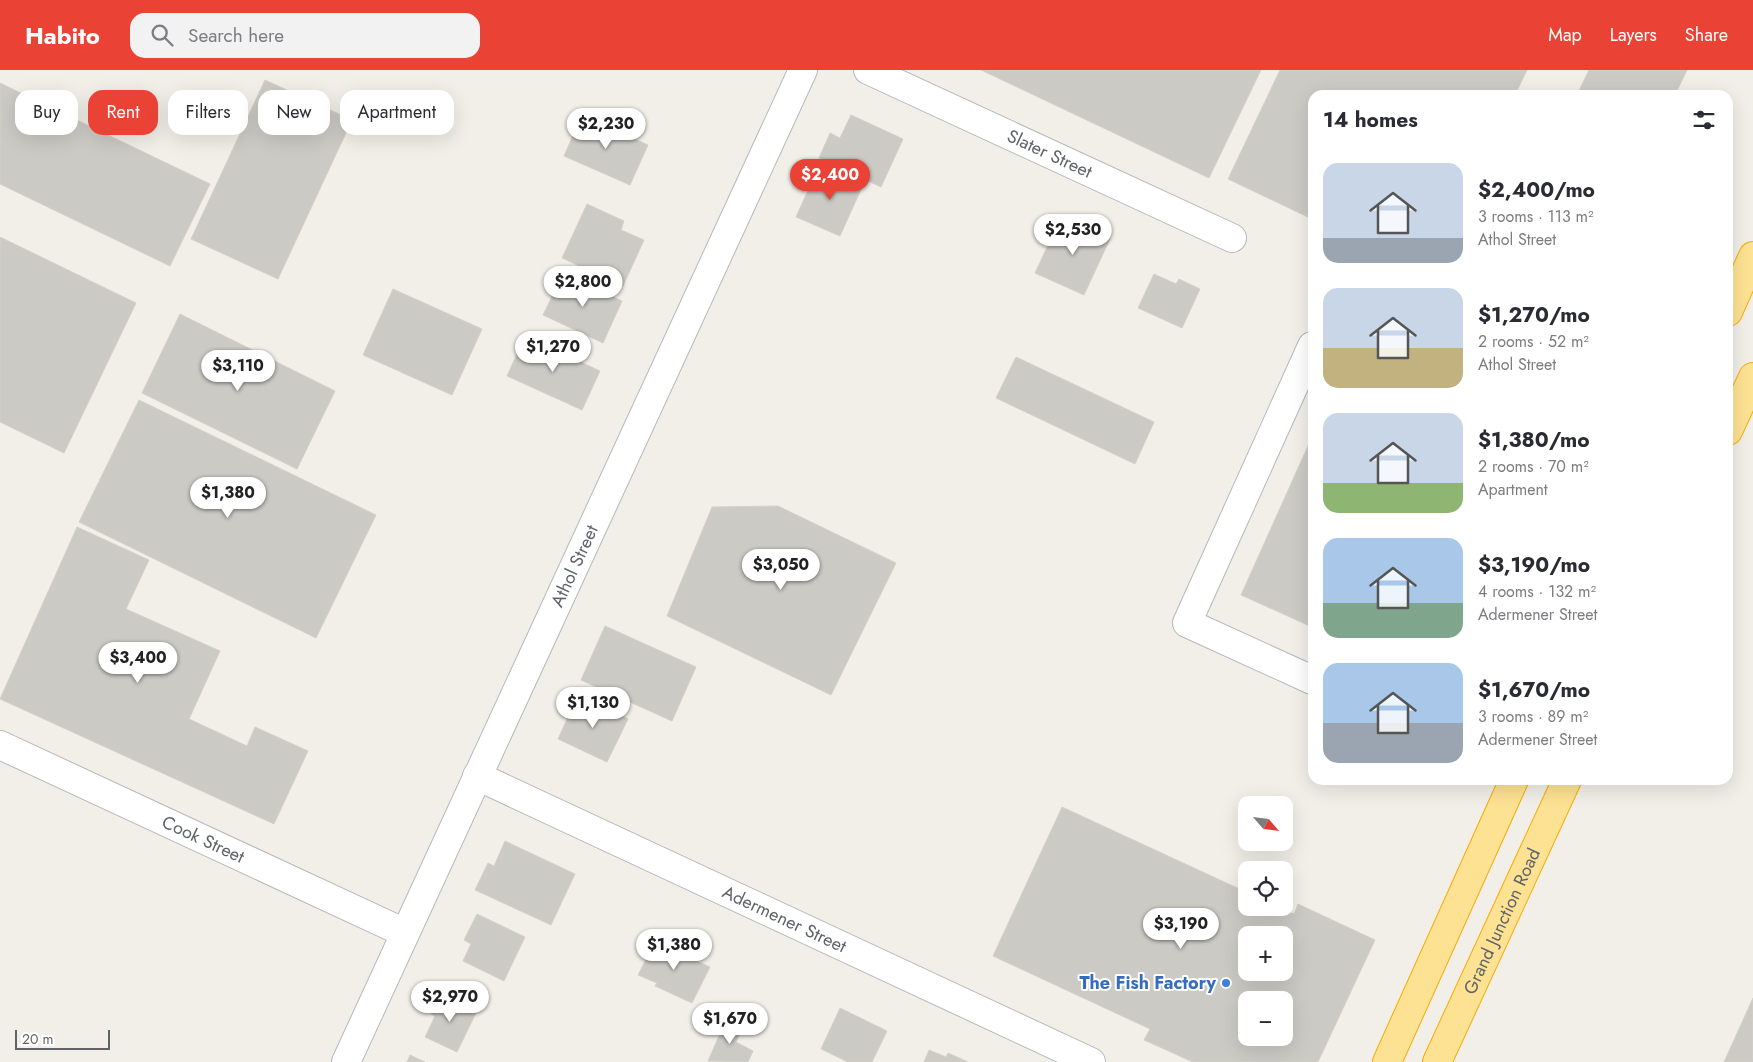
<!DOCTYPE html>
<html lang="en">
<head>
<meta charset="utf-8">
<style>
  body { margin:0; font-family:Jost,sans-serif; background:#f2f2f3; color:#2b2b33; height:100vh; display:flex; flex-direction:column; font-size:19px; white-space:nowrap }
  * { box-sizing:border-box; margin:0 }
  p { font-size:16px; color:#7c7c81 }
  .icon { flex:none; width:28px; height:28px; fill:none; stroke:currentColor; stroke-width:2; stroke-linecap:round; stroke-linejoin:round }
  .map { position:relative; flex:1; overflow:hidden }
  .sheet { position:absolute; left:1308px; top:20px; width:425px; height:695px; display:flex; flex-direction:column; background:#fff; border-radius:15px; box-shadow:0 5px 20px #0002 }
  .sheet>* { flex:none }
  .banner { position:absolute; left:15px; top:20px; width:475px; height:45px; display:flex; gap:10px }
  .needle { width:32px; rotate:118deg }
  .tools { position:absolute; left:1238px; top:726px; display:grid; gap:10px }
  .tools a { display:grid; place-items:center; width:55px; height:55px; border-radius:10px; background:#fff; box-shadow:0 5px 20px #0002; font-size:25px }
  .scale { position:absolute; left:15px; bottom:12px; width:95px; box-sizing:border-box; padding-left:5px; border:2px solid #5f6368; border-top:0; font-size:14px; line-height:18px; white-space:nowrap; color:#5f6368; -webkit-text-stroke:4px #fff; paint-order:stroke }
  .price { position:absolute; translate:-50% -42px; padding:0 11px; border-radius:18px; background:#fff; color:#222; font-size:16px; line-height:32px; filter:drop-shadow(0 1px 2px #0008) }
  .price::after { content:''; position:absolute; left:50%; top:30px; width:15px; height:11px; margin-left:-8px; background:inherit; clip-path:polygon(0 0,100% 0,50% 100%) }
  .price.active { background:#ea4335; color:#fff }
  ul { padding:0; list-style:none }
  li { display:flex; align-items:center; gap:15px; height:125px; padding:0 15px }
  li span { display:grid; place-items:center; flex:none; width:140px; height:100px; border-radius:15px; color:#555 }
  li>.icon { margin-inline-start:auto }
  span .icon { width:60px; height:60px; fill:#fffc; stroke-width:1 }
  li b { font-size:21px }
  h2 { display:flex; justify-content:space-between; align-items:center; height:60px; padding:0 15px; font-size:21px }
  .tag { padding:0 18px; border-radius:15px; background:#fff; box-shadow:0 5px 20px #0002; font-size:18px; line-height:45px }
  .tag.active { background:#ea4335; color:#fff }
  header { display:flex; align-items:center; gap:30px; box-sizing:border-box; height:70px; padding:0 25px; background:#ea4335; color:#fff }
  header strong { font-size:24px }
  nav { display:flex; gap:28px; margin-inline-start:auto; font-size:18px }
  .search { width:350px; height:45px; background:#f2f2f3; display:flex; align-items:center; gap:12px; box-sizing:border-box; padding:0 18px; border-radius:15px; color:#7c7c81; font-size:19px }
  .map>svg:first-child { display:block }
  .building { fill:#cccac5; stroke:#d6d1c6; fill-rule:evenodd }
  .lines { fill:none; stroke-linecap:round; stroke-linejoin:round }
  .minor-casing { stroke:#b5b8bc; stroke-width:30 }
  .highway-casing { stroke:#f9ab00; stroke-width:30 }
  .minor { stroke:#fff; stroke-width:28 }
  .highway { stroke:#fde293; stroke-width:28 }
  .shop-dot { fill:#3f7fe0; stroke:#fff; stroke-width:2 }
  .labels { text-anchor:middle; dominant-baseline:central; stroke-width:4; stroke-linejoin:round; paint-order:stroke }
  .street-label { font-size:18px; fill:#5f6368; stroke:#fff }
  .shop-label { font-size:18px; font-weight:bold; fill:#366cbe; stroke:#fff; text-anchor:end }
</style>
</head>
<body>
<header>
<strong>Habito</strong>
<div class="search"><svg class="icon" aria-label="search" viewBox="0 0 24 24"><circle cx="10" cy="10" r="6"/><path d="M15 15l6 6"/></svg>Search here</div>
<nav><a>Map</a><a>Layers</a><a>Share</a></nav>
</header>
<div class="map">
<svg width="1753" height="992" viewBox="0 0 1753 992">
  <rect width="100%" height="100%" fill="#f1efe8"/>
  <path class="building" d="M981,0h280l-52,108z
    M1280,0h247l-12,25h-203v124l-84,-40z
    M1589,0h98l-12,25h-98z
    M265,10l87,40 -74,159 -87,-40z
    M0,13l210,101 -40,82 -170,-82z
    M582,45l66,30 -18,40 -66,-29z
    M851,45l52,24 -22,48 -62,-29 11,-25 10,5z
    M819,96l44,19 -23,51 -44,-19z
    M587,134l37,17 -3,9 23,10 -21,46 -61,-28z
    M1061,147l49,22 -26,56 -49,-22z
    M0,167l136,66 -72,150 -64,-31z
    M563,204l59,27 -19,42 -60,-28z
    M1154,204l22,10 3,-5 21,10 -18,39 -44,-20z
    M393,219l89,40 -30,66 -89,-40z
    M180,244l155,77 -38,78 -155,-76z
    M525,266l75,35 -18,39 -75,-34z
    M1016,287l138,65 -19,42 -139,-66z
    M139,330l237,115 -60,123 -237,-116z
    M1312,367v190l-71,-32z
    M778,436l118,57 -65,132 -164,-79 45,-109z
    M77,457l72,33 -23,49 94,42 -31,68 58,27 8,-19 53,24 -34,73 -274,-125z
    M605,556l91,41 -24,54 -91,-41z
    M578,625l50,24 -21,43 -49,-23z
    M1062,737l184,85v16h34l14,6 4,-10 77,36 -57,122h-125l-49,-22 6,-11 -157,-73zM1246,865h38v37h-38zM1246,930h38v38h-38z
    M505,771l70,33 -24,51 -76,-35 13,-27 6,3z
    M477,844l48,23 -21,44 -41,-20 8,-17 -7,-4z
    M658,866l19,9 -3,6 36,16 -18,36 -37,-17 2,-3 -19,-8z
    M441,924l36,17 -20,41 -32,-15 10,-21 -4,-2z
    M1753,928v64h-29z
    M840,938l47,23 -15,31h-24l-27,-13z
    M727,948l17,8 -8,16 17,9 -5,11 -40,-1z
    M929,980l17,7 2,-4 20,9h-44z
    M410,985l15,7h-18z"/>
  <g class="lines">
    <defs>
      <g id="minor">
        <path id="s1" d="M868,0l364,168"/>
        <path d="M1312,276l-125,277 125,57"/>
        <path id="s2" d="M0,675l405,188"/>
        <path id="s3" d="M477,706l614,286"/>
        <path id="s4" d="M346,992l457,-992"/>
      </g>
      <g id="highway">
        <path d="M1728,242l25,-56"/>
        <path d="M1728,361l25,-54"/>
        <path d="M1387,992l127,-282"/>
        <path id="s5" d="M1437,992l130,-282"/>
      </g>
    </defs>
    <use href="#minor" class="minor-casing"/>
    <use href="#highway" class="highway-casing"/>
    <use href="#minor" class="minor"/>
    <use href="#highway" class="highway"/>
  </g>
  <circle class="shop-dot" cx="1226" cy="913" r="5"/>
  <g class="labels">
    <g class="street-label">
      <text stroke="none"><textPath href="#s1" startOffset="200">Slater Street</textPath></text>
      <text stroke="none"><textPath href="#s4" startOffset="546">Athol Street</textPath></text>
      <text stroke="none"><textPath href="#s2" startOffset="224">Cook Street</textPath></text>
      <text stroke="none"><textPath href="#s3" startOffset="339">Adermener Street</textPath></text>
      <text stroke="none"><textPath href="#s5" startOffset="155">Grand Junction Road</textPath></text>
    </g>
    <g class="shop-label">
      <text x="1216" y="913">The Fish Factory</text>
    </g>
  </g>
</svg>
<div class="tools">
<a><svg class="needle" viewBox="-14 -14 28 28"><path d="M0-13l5 13h-10z" fill="#e53935"/><path d="M0 13l5-13h-10z" fill="#7c7c81"/></svg></a>
<a><svg class="icon" aria-label="locate" viewBox="0 0 24 24"><circle cx="12" cy="12" r="6"/><path d="M12 2v4M12 18v4M2 12h4M18 12h4"/></svg></a>
<a>+</a>
<a>−</a>
</div>
<div class="scale">20 m</div>
<b class="price" style="left:606px;top:80px">$2,230</b>
<b class="price active" style="left:830px;top:131px">$2,400</b>
<b class="price" style="left:1073px;top:186px">$2,530</b>
<b class="price" style="left:583px;top:238px">$2,800</b>
<b class="price" style="left:553px;top:303px">$1,270</b>
<b class="price" style="left:238px;top:322px">$3,110</b>
<b class="price" style="left:228px;top:449px">$1,380</b>
<b class="price" style="left:781px;top:521px">$3,050</b>
<b class="price" style="left:138px;top:614px">$3,400</b>
<b class="price" style="left:593px;top:659px">$1,130</b>
<b class="price" style="left:1181px;top:880px">$3,190</b>
<b class="price" style="left:674px;top:901px">$1,380</b>
<b class="price" style="left:450px;top:953px">$2,970</b>
<b class="price" style="left:730px;top:975px">$1,670</b>
<div class="banner">
<a class="tag">Buy</a>
<a class="tag active">Rent</a>
<a class="tag">Filters</a>
<a class="tag">New</a>
<a class="tag">Apartment</a>
</div>
<section class="sheet">
<h2>14 homes<svg class="icon" aria-label="filters" viewBox="0 0 24 24"><path d="M4 7h16M4 17h16"/><circle cx="9" cy="7" r="2"/><circle cx="15" cy="17" r="2"/></svg></h2>
<ul>
<li><span style="background:linear-gradient(#c9d6e8 75%,#9aa5b1 0)"><svg class="icon" aria-label="home" viewBox="0 0 24 24"><path d="M3 11l9-7 9 7M6 9v11h12V9"/></svg></span><div><b>$2,400/mo</b><p>3 rooms · 113 m²</p><p>Athol Street</p></div></li>
<li><span style="background:linear-gradient(#c9d6e8 60%,#c2b280 0)"><svg class="icon" aria-label="home" viewBox="0 0 24 24"><path d="M3 11l9-7 9 7M6 9v11h12V9"/></svg></span><div><b>$1,270/mo</b><p>2 rooms · 52 m²</p><p>Athol Street</p></div></li>
<li><span style="background:linear-gradient(#c9d6e8 70%,#8fb573 0)"><svg class="icon" aria-label="home" viewBox="0 0 24 24"><path d="M3 11l9-7 9 7M6 9v11h12V9"/></svg></span><div><b>$1,380/mo</b><p>2 rooms · 70 m²</p><p>Apartment</p></div></li>
<li><span style="background:linear-gradient(#a9c7e8 65%,#7fa58c 0)"><svg class="icon" aria-label="home" viewBox="0 0 24 24"><path d="M3 11l9-7 9 7M6 9v11h12V9"/></svg></span><div><b>$3,190/mo</b><p>4 rooms · 132 m²</p><p>Adermener Street</p></div></li>
<li><span style="background:linear-gradient(#a9c7e8 60%,#9aa5b1 0)"><svg class="icon" aria-label="home" viewBox="0 0 24 24"><path d="M3 11l9-7 9 7M6 9v11h12V9"/></svg></span><div><b>$1,670/mo</b><p>3 rooms · 89 m²</p><p>Adermener Street</p></div></li>
</ul>
</section>
</div>
</body>
</html>
